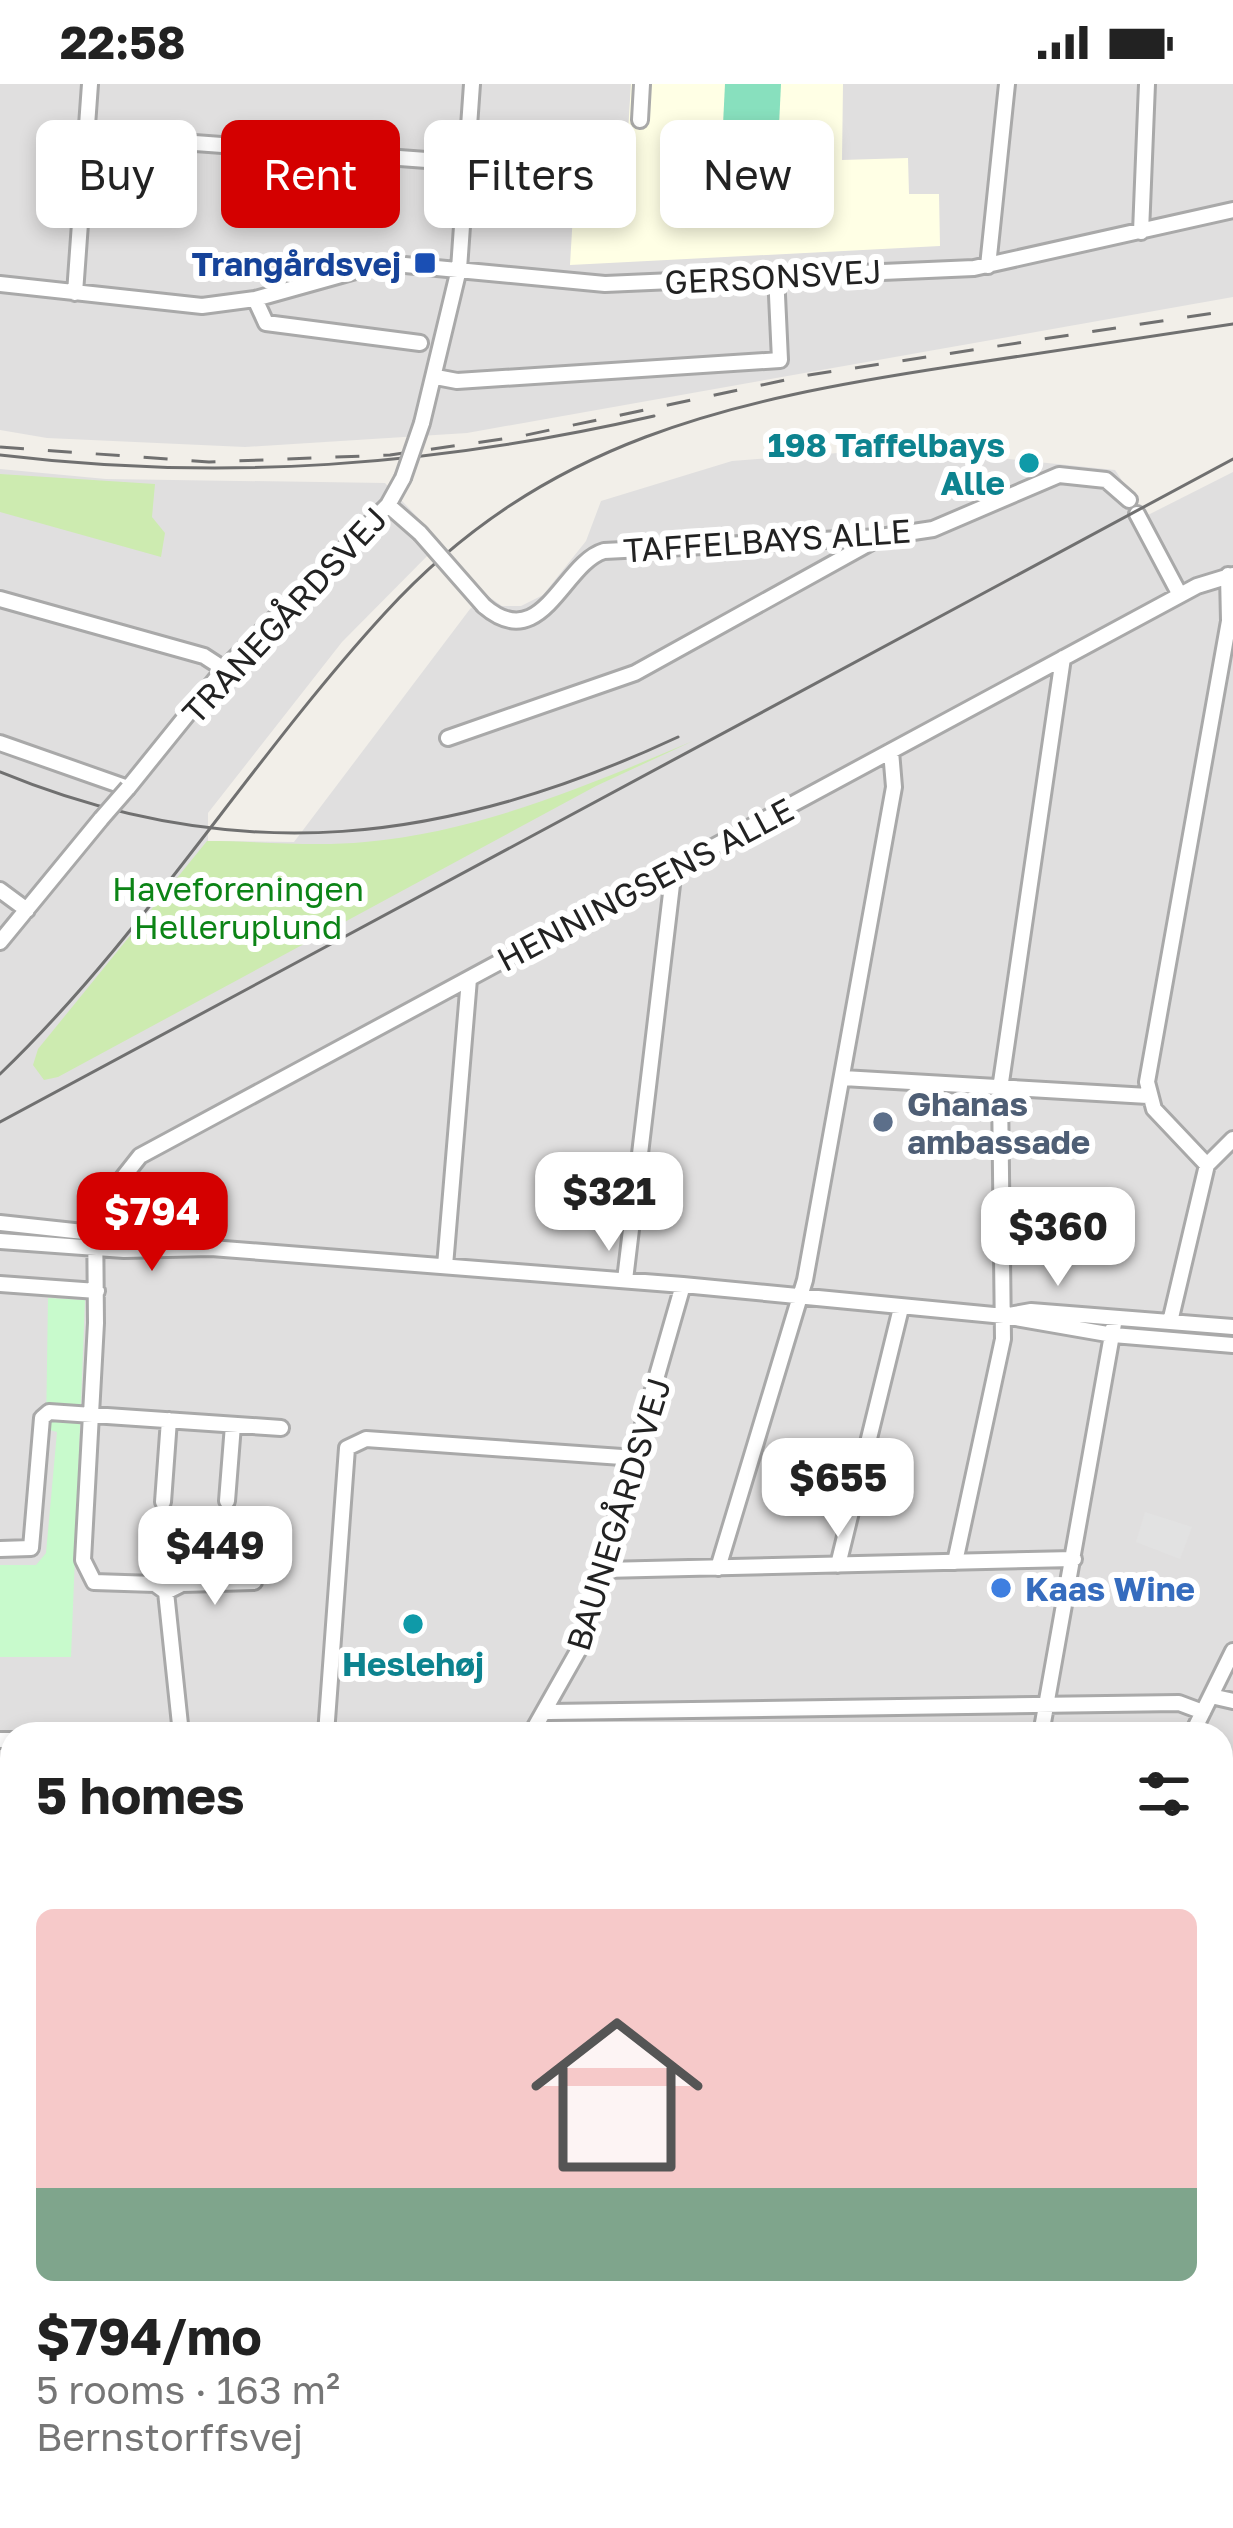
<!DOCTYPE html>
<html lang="en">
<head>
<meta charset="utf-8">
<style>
  body { margin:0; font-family:"Golos Text",sans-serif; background:#f2f2f2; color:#222; height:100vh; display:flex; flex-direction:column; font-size:45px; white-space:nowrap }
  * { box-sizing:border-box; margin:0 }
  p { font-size:39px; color:#767676 }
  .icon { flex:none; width:66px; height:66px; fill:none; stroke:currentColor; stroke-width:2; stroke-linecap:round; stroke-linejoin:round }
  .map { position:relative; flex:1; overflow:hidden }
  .sheet { position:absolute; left:0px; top:1638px; width:1233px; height:807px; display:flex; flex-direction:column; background:#fff; border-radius:36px 36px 0 0; box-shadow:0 6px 18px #0003 }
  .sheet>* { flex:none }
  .banner { position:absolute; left:36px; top:36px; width:1161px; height:108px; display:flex; gap:24px }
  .price { position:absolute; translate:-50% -102px; padding:0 27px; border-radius:24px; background:#fff; color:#222; font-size:39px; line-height:78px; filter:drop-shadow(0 3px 6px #0008) }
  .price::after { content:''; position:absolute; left:50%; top:72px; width:36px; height:27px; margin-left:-18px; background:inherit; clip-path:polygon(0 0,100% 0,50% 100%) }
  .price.on { background:#d40000; color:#fff }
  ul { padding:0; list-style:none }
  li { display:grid; align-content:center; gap:24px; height:636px; padding:0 36px }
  li span { display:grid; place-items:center; height:372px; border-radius:18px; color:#555 }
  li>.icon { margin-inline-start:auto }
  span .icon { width:216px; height:216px; fill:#fffc; stroke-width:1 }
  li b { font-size:51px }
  h2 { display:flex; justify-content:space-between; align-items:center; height:144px; padding:0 36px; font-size:51px }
  .chip { padding:0 42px; border-radius:18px; background:#fff; box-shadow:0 6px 18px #0003; font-size:42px; line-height:108px }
  .chip.on { background:#d40000; color:#fff }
  .status { display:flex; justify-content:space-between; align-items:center; height:84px; padding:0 60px; background:#fff; direction:ltr }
  .status svg { height:33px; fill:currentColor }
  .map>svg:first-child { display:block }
  .residential { fill:#e0dfdf }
  .education { fill:#ffffe5 }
  .grass { fill:#cdebb0 }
  .park { fill:#c8facc }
  .pitch { fill:#88e0be }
  .parking { fill:#e2e2e2 }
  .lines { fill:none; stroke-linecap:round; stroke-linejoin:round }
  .minor-casing { stroke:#a9a9a9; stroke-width:20 }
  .minor { stroke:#fff; stroke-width:14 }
  .tram { stroke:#707070; stroke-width:3 }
  .rail { stroke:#707070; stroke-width:3; stroke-dasharray:24 24; stroke-linecap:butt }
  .minor-bridge-casing { stroke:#a9a9a9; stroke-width:20; stroke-linecap:butt }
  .minor-bridge { stroke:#fff; stroke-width:14 }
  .transit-dot { fill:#1a4fb4; stroke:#fff; stroke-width:4.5 }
  .culture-dot { fill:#0f9aa8; stroke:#fff; stroke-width:4.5 }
  .service-dot { fill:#5c6f8a; stroke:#fff; stroke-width:4.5 }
  .shop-dot { fill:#3f7fe0; stroke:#fff; stroke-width:4.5 }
  .labels { text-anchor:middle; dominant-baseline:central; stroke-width:12; stroke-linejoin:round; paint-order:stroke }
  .transit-label { font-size:33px; font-weight:bold; fill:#164399; stroke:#fff; text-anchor:end }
  .street-label { font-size:33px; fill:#222; stroke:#fff }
  .culture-label { font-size:33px; font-weight:bold; fill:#0d838f; stroke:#fff; text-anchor:end }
  .park-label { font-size:33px; fill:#0c8416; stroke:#fff }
  .service-label { font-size:33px; font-weight:bold; fill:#4e5e75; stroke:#fff; text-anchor:start }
  .shop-label { font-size:33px; font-weight:bold; fill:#366cbe; stroke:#fff; text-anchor:start }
</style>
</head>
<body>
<div class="status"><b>22:58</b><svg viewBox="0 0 49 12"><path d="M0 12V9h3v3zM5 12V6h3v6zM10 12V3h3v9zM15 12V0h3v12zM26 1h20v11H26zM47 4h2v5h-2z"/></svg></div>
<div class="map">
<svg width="1233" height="2444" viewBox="0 0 1233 2444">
  <rect width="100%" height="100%" fill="#f2efe9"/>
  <path class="residential" d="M0,0h1233v213l-766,136 -222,14 -198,-9 -47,-8z
    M904,364l211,22 31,46 87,-44v2056h-413l1,-11h400v-783h-1209v783h335l9,11h-356v-2059l106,10 279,4 56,59 -99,100 -134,171v28l86,1 176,-233 18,-13 14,10h19l22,-11 43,-54 15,-40 131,-40z"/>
  <path class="education" d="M631,0h212l-1,76 66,-2 1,36h30l1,52 -370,19 8,-136 50,3z
    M350,2433h470l-1,11h-461z"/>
  <path class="grass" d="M0,390l155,10 -3,33 13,16 -4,24 -161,-45z
    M693,657l-97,45 -538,291 -14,3 -11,-15 5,-16 169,-208c52,0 107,6 158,1 117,-11 221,-56 328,-101z"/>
  <path class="park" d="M48,1214l37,2 -14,357h-71v-92h36l10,-12 11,-121 -11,-3z"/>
  <path class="pitch" d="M725,0h56l-5,104 -56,-2z"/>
  <path class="parking" d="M1145,1428l47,15 -12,32 -44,-17z"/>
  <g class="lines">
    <defs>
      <path id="minor" d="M640,36l2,-36
        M86,51l381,28
        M1141,148l6,-148
        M988,182l19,-182
        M0,200l202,22 53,-7 129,-36 221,21 369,-16 259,-58
        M75,209l15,-209
        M255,215l11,24 154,20
        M436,293l21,4 323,-21 -4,-86
        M422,339l37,-154 13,-185
        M388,421l32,28
        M1137,430l43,81
        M0,515l204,57 20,13
        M484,522c58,50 79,-43 120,-55l276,-14 53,-8 126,-54 47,5 23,20
        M448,654l187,-65 242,-134
        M0,659l128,45 96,-119 164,-164 15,-27
        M0,806l27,20
        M0,858l101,-123
        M843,994l305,18
        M1207,1081l-53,-56 -7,-27 82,-461 -1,-46
        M0,1139l176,19
        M0,1157l124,9 87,-2 472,37 321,31 109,19 120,10
        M445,1182l24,-287
        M625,1196l49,-412
        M0,1200l97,7
        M1009,1231l22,-4 202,16
        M1170,1238l37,-157 26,-26
        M227,1417l6,-76
        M163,1418l6,-82
        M0,1465l31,-1 11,-130 7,-6 232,16
        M955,1478l48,-223 -3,-250 63,-431
        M838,1481l63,-257
        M718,1484l87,-288 89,-493 -3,-36
        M603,1486l471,-11
        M166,1508l-11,-8 -61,-2 -11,-22 13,-237 -1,-110 45,-57 1057,-570 36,-11
        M166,1508l15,142
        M166,1508l16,-8 72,-2
        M1211,1612l22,5
        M549,1628l630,-9 24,9
        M326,1650l21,-286 19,-9 270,19
        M531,1650l47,-83 105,-366
        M1041,1650l74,-416
        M1192,1650l41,-83
        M0,1656h12
        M1221,1798l12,-2
        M0,1824l12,2
        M1221,1842l12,50
        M0,1965l12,2
        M0,2133l12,-12
        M0,2298l12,-6
        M0,2346l12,18
        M1221,2406l12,2
        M0,2432l12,-2
        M169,2444l5,-11
        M834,2444l1,-11"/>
    </defs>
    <use href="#minor" class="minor-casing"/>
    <use href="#minor" class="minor"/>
    <path class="tram" d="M0,371c222,27 436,11 654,-39
      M0,688c238,98 449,72 678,-35
      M0,990c144,-138 250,-314 385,-461 159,-174 346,-213 569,-247 93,-14 186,-28 279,-42
      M0,1038l1233,-663"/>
    <path class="rail" d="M0,363l209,15 181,-7 127,-18 292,-62 424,-65"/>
    <defs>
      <path id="minor-bridge" d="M403,394l19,-55
        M420,449l64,73
        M101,735l27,-31"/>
    </defs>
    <use href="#minor-bridge" class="minor-bridge-casing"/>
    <use href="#minor-bridge" class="minor-bridge"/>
  </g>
  <rect class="transit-dot" x="413" y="167" width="24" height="24" rx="6"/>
  <g class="culture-dot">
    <circle cx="1029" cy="379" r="12"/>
    <circle cx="413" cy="1540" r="12"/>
  </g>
  <circle class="service-dot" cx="883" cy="1038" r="12"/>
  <circle class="shop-dot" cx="1001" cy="1504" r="12"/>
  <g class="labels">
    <g class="transit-label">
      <text x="401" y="179">Trangårdsvej</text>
    </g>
    <g class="street-label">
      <text transform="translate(773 192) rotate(-3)">GERSONSVEJ</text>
      <text transform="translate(767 456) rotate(-4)">TAFFELBAYS ALLE</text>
      <text transform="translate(284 531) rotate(-47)">TRANEGÅRDSVEJ</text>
      <text transform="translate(645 800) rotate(-28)">HENNINGSENS ALLE</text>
      <text transform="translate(618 1430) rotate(-73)">BAUNEGÅRDSVEJ</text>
    </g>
    <g class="culture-label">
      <text x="1005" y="360">198 Taffelbays<tspan x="1005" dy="38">Alle</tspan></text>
      <text x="413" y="1579" text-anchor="middle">Heslehøj</text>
    </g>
    <g class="park-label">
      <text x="238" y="804">Haveforeningen<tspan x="238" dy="38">Helleruplund</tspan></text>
    </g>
    <g class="service-label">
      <text x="907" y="1019">Ghanas<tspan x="907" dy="38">ambassade</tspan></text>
    </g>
    <g class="shop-label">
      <text x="1025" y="1504">Kaas Wine</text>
    </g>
  </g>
</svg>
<b class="price" style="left:609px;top:1170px">$321</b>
<b class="price on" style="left:152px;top:1190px">$794</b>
<b class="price" style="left:1058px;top:1205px">$360</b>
<b class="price" style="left:838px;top:1456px">$655</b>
<b class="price" style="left:215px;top:1524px">$449</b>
<div class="banner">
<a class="chip">Buy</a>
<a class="chip on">Rent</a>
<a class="chip">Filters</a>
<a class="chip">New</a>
</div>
<section class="sheet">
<h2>5 homes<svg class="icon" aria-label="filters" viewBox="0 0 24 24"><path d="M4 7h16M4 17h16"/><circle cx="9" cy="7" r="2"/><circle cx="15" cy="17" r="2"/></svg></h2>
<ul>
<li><span style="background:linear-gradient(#f6c9c9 75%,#7fa58c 0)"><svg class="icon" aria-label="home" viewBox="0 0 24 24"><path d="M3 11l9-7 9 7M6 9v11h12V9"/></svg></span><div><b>$794/mo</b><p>5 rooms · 163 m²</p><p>Bernstorffsvej</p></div></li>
</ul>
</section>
</div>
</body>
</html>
